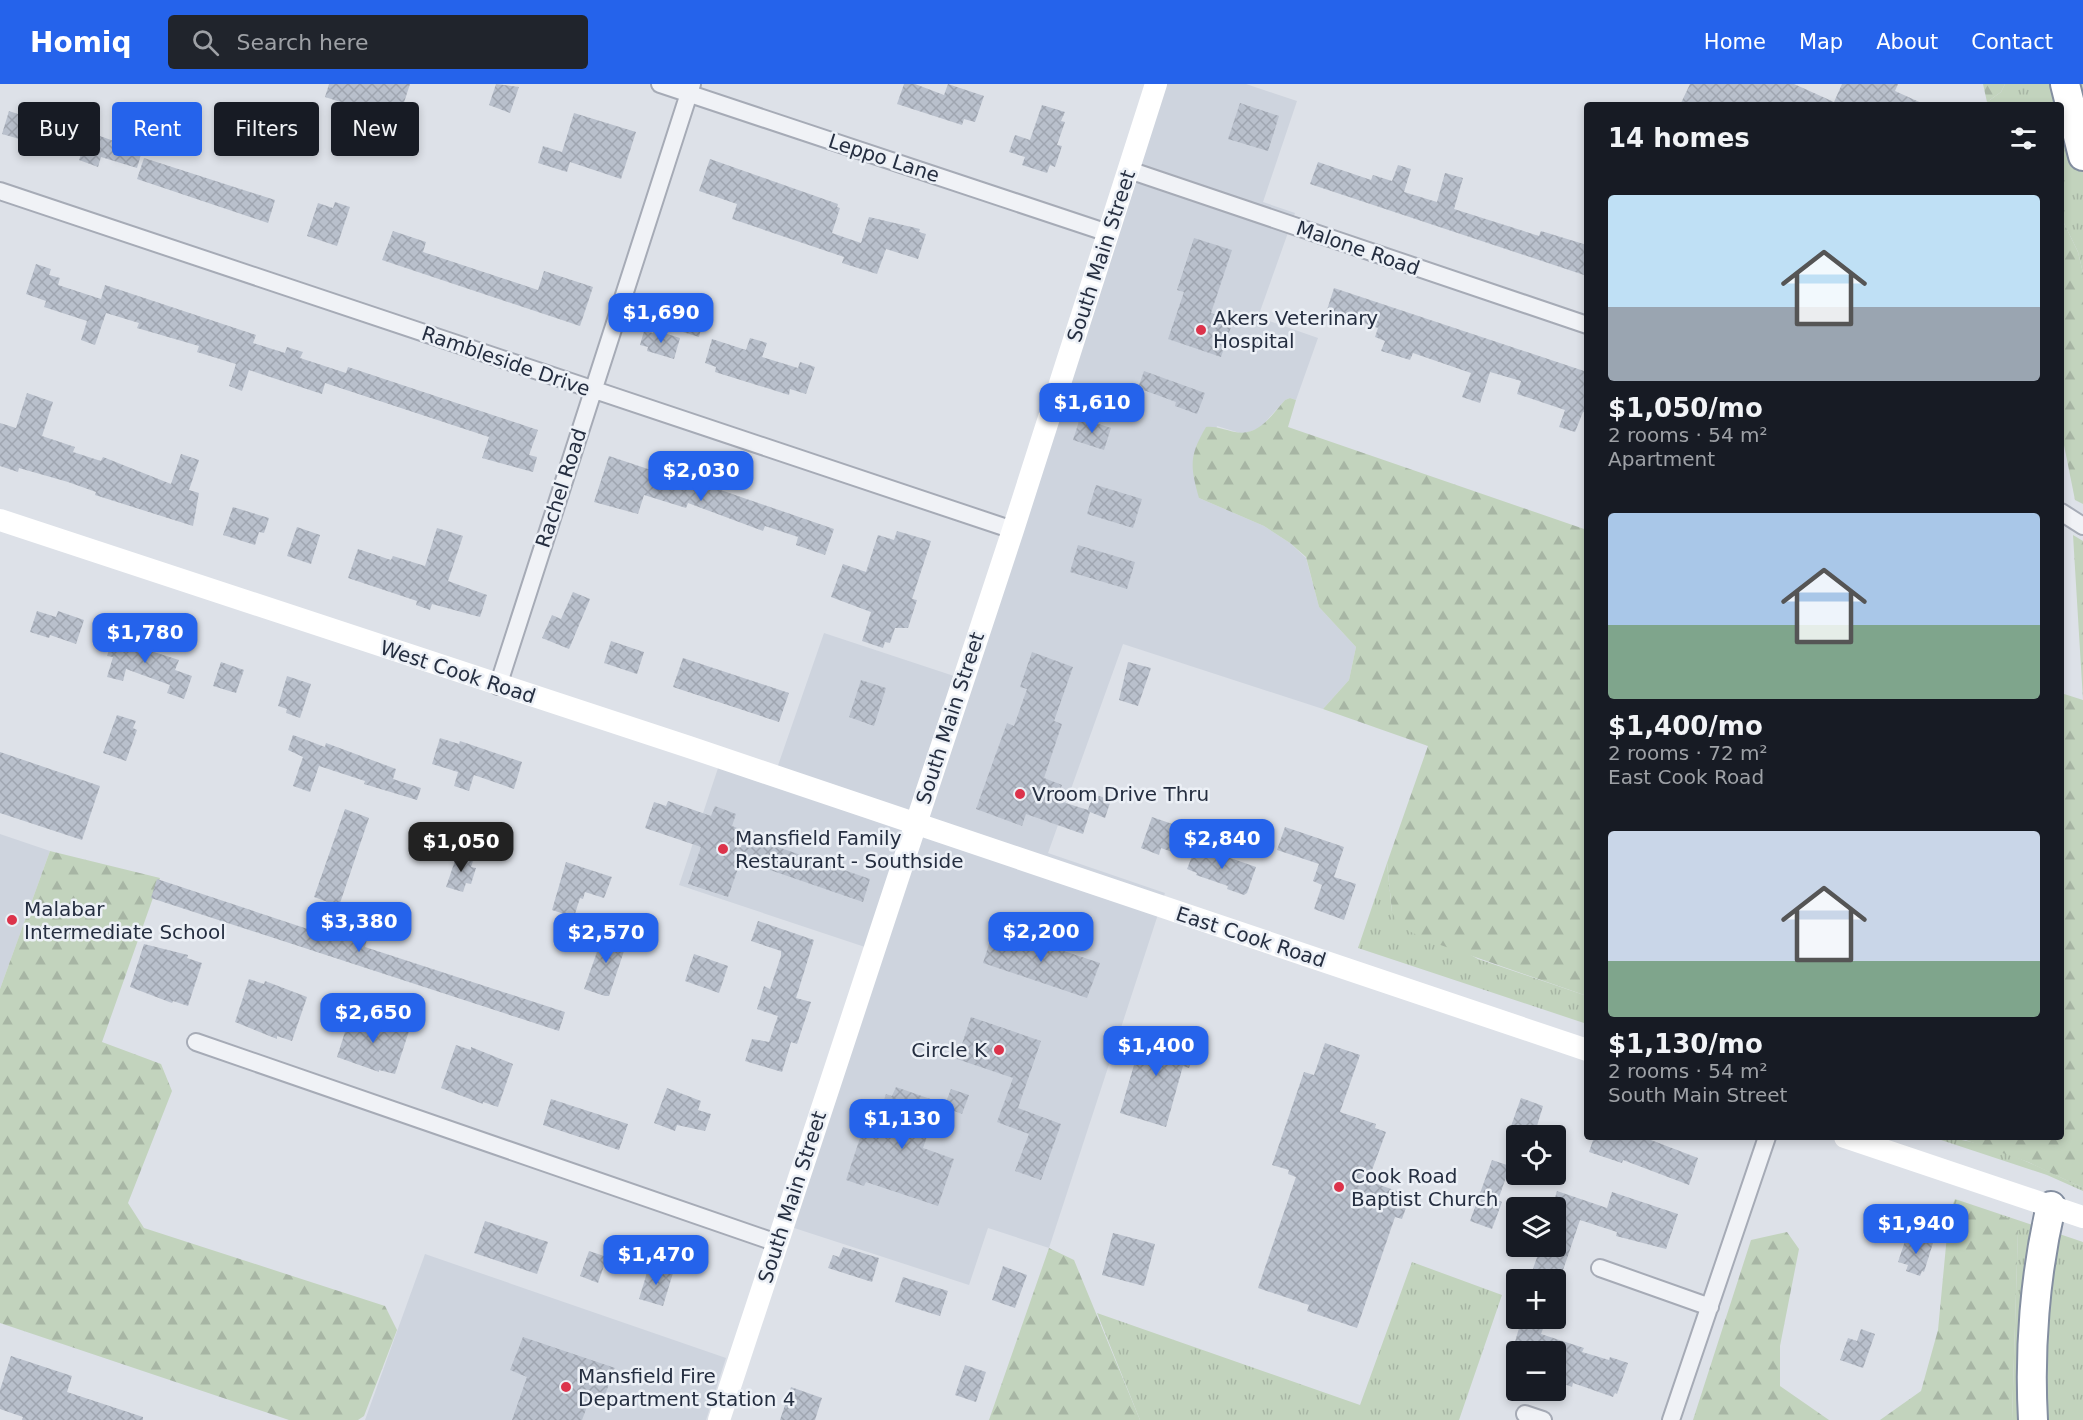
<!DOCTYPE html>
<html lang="en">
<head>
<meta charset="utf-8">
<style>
  body { margin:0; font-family:"DejaVu Sans",sans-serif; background:#20242c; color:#f1f3f6; height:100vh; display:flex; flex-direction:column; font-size:22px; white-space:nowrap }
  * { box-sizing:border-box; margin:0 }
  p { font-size:20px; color:#9ea1a6 }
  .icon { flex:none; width:33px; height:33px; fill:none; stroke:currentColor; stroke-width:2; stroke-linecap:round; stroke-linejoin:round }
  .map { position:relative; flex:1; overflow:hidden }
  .sheet { position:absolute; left:1584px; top:18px; width:480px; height:1038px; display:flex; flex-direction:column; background:#171b24; border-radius:6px; box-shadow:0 3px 9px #0003 }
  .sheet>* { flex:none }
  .guide { position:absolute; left:18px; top:18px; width:570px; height:54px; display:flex; gap:12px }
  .controls { position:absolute; left:1506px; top:1041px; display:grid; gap:12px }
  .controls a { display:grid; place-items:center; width:60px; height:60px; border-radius:6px; background:#171b24; box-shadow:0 3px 9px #0003; font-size:30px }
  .price { position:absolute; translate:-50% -51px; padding:0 14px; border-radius:12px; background:#2563eb; color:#fff; font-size:20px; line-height:39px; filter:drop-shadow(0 2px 3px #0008) }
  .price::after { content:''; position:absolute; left:50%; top:36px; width:18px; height:14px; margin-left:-9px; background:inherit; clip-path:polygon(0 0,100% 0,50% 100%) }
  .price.current { background:#222; color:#fff }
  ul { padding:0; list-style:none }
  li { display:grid; align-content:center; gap:12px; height:318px; padding:0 24px }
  li span { display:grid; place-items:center; height:186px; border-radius:6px; color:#555 }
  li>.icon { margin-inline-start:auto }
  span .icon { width:108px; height:108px; fill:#fffc; stroke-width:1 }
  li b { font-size:26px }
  h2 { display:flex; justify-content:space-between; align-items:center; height:72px; padding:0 24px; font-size:26px }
  .tag { padding:0 21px; border-radius:6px; background:#171b24; box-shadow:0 3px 9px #0003; font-size:21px; line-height:54px }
  .tag.current { background:#2563eb; color:#fff }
  header { display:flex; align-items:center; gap:36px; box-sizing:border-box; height:84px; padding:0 30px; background:#2563eb; color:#fff }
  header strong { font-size:28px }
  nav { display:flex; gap:33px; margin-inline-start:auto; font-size:21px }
  .search { width:420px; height:54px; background:#20242c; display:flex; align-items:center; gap:15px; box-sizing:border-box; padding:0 21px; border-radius:6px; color:#9ea1a6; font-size:22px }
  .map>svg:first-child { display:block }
  .built { fill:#ced4de }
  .grass { fill:url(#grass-tufts) }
  .forest { fill:url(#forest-firs) }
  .building { fill:url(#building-cross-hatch) }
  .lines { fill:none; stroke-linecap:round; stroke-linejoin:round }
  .street-casing { stroke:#a6abb6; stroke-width:20 }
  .highway-casing { stroke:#838ea0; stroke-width:32 }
  .street { stroke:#f0f2f6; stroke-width:16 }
  .secondary { stroke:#fff; stroke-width:22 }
  .highway { stroke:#fff; stroke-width:28 }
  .poi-dot { fill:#dc334b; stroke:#ecf0f6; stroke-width:2 }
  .labels { text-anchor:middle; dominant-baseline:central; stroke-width:5; stroke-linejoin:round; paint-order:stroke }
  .street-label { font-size:20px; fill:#252e40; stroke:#ecf0f6 }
  .poi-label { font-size:20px; fill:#252e40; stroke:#ecf0f6; text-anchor:start }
</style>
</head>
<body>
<header>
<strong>Homiq</strong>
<div class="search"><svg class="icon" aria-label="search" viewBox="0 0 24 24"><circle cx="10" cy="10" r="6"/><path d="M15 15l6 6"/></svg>Search here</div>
<nav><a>Home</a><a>Map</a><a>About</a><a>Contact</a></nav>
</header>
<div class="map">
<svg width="2083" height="1336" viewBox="0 0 2083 1336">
  <defs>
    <pattern id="grass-tufts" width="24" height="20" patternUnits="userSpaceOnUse" patternTransform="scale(1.5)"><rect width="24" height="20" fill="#c2d3bd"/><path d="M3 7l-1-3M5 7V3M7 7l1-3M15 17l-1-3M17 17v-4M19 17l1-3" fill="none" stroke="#a7b5a4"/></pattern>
    <pattern id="forest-firs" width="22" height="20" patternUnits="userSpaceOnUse" patternTransform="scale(1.5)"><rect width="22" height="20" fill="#c2d3bd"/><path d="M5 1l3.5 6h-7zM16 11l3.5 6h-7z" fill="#a7b5a4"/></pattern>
    <pattern id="building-cross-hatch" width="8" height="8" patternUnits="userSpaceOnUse" patternTransform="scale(1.5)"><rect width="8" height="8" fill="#b9c0cc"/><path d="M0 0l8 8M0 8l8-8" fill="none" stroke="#9fa5b0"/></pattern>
  </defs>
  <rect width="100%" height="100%" fill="#dde1e8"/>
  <path class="built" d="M1151,0h95l51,17 -34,101 32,11 -37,104 60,21 -22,62 -6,-2 -5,2 -25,28 -17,6 -26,-8 -18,72 65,28 26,17 16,15 13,49 37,40 -7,33 -26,29 -200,-65 -75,209 117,40 -116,355 -61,-20 -19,57 -187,-61 92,-274 -195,-65 42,-126 53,18 50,-144 133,44z
    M0,750l50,17 -50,138z
    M425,1170l301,104 -20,62h-341z"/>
  <path class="grass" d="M2005,0h78v189l-5,-21 -17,-35v-112h-74v-3l14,-10z
    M1387,779l5,49 86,47 109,37v28l-229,-76z
    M1932,1053c52,0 104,29 151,51v3l-36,-16z
    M1955,1115l128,43v178h-71l6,-190 -59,-20 -10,4z
    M1412,1178l90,33 -43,125h-319l-43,-107 263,92z"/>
  <path class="forest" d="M1983,0h22l-4,8 -14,10z
    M2061,133l17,35 5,21v231l-8,-4 -14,-70z
    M1290,314l6,2 -8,27 299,103v466l-158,-55 -30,-15 -7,-14 -5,-49 41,-117 -105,-37 26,-29 7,-33 -37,-40 -13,-50 -16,-14 -26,-17 -65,-28c-9,-32 -10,-42 7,-71 11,-1 18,3 29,5 23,5 36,-16 50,-32z
    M2073,451l10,6v647l-55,-26 -71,-25h104v-444l22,7z
    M50,767l110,27 -58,164 59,22 11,27 -44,112 16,25 241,78 12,24 -33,86 -6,4h-69l-289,-97v-334z
    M1976,1124l34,11 8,11 -6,190h-132l41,-29 17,-61 11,-116z
    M1787,1148l12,17 -19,97v40l49,34h13h-149l58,-180z
    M1049,1164l25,12 66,160h-151z"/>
  <path class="building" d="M329,0h81l-13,40 -36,-11 1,-4 -37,-12z
    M496,0l23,3 -9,26 -21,-8z
    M904,0h11l29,11 4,-11 36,12 -9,26 -11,-3 -2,6 -65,-21z
    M1690,0h104l40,18 8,-18h56l-3,7 31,14h-246z
    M1240,19l39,13 -11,35 -40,-12z
    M1042,21l23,7 -4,9 4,1 -8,23 5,1 -7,21 -5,-2 -3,8 -25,-8 3,-8 -16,-5 6,-17 15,5z
    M9,27l27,9 -1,4 15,6 -6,16 -42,-12z
    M574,29l62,19 -15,47 -51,-17 -3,10 -29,-9 5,-17 19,6z
    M69,41l73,26 -5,17 -36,-11 -3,10 -19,-7 2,-6 -20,-6z
    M144,74l131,42 -7,23 -131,-44z
    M710,75l128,45 -1,3 3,1 -8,25 29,10 8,-26 51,12 -1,3 7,2 -8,25 -32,-10 -9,25 -35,-11 2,-6 -112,-38 5,-15 -38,-13z
    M1318,78l53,18 2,-5 19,6 6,-16 13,4 -7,23 33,10 8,-29 18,5 -9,31 85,27 2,-5 46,14v31l-277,-92z
    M335,118l15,5 -13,39 -30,-10 11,-33 15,5z
    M393,147l33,11 -3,10 115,38 6,-19 49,16 -13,39 -198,-66z
    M1194,154l38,12 -21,63 22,8 -12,36 -53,-18 16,-47 -7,-2z
    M36,180l15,5 -2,6 11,3 -2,7 43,14 4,-14 151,50 -3,8 32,10 2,-6 16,5 -3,6 46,15 2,-6 190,63 -9,25 8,2 -4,15 -51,-14 7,-21 -164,-54 -3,11 -73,-24 -7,21 -13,-5 7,-22 -39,-12 2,-6 -62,-18 2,-5 -33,-10 -11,32 -14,-5 6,-19 -43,-14 2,-6 -20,-7z
    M1334,204l253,84v41l-4,-1 -8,20 -16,-5 6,-17 -48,-16 4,-13 -31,-9 -10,31 -18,-6 9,-24 -58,-20 -3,7 -29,-9 4,-10 -10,-4 3,-9 -51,-18z
    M675,227l24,7 -1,3 5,1 -4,15 -29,-9z
    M654,246l26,8 -6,21 -27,-8 1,-4 -8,-2 4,-14 9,2z
    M750,254l17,5 -5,14 36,11 2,-6 15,5 -9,27 -16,-5 -1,6 -74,-23 1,-5 -11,-4 7,-24 34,11z
    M1144,287l61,22 -8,21 -22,-8 1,-4 -38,-14z
    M27,309l26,9 -11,34 33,11 -2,5 28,9 2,-4 68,27 10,-30 18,6 -10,30 10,3 -6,33 -98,-31 1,-3 -28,-10 -49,-14 -1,4 -18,-6v-43l16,5z
    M1080,334l31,10 -7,22 -31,-10z
    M609,372l42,14 3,-3 180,62 -9,26 -29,-10 2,-8 -33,-11 -2,5 -75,-28 -2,5 -42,-13 -6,19 -44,-12z
    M1096,401l46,14 -9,29 -46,-14z
    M233,423l36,11 -5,15 -5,-1 -4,13 -32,-10z
    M297,443l23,8 -9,29 -24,-8z
    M437,444l26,8 -15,45 39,14 -7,22 -48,-13 -2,6 -14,-5 1,-4 -69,-23 10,-29 33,11 2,-4 32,10z
    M897,447l34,10 -19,58 5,1 -9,28h-13l-5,15 -5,-1 -2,6 -21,-7 9,-29 -40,-15 12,-33 23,8 12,-37 16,5z
    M1078,461l57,17 -8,27 -57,-17z
    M573,508l17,7 -21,50 -27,-11 10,-23 9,4z
    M37,527l19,6 2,-6 26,9 -8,24 -26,-9 -1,3 -19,-6z
    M116,545l22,7 -3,10 44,14 -4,10 17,6 -8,23 -17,-6 3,-8 -44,-16 -3,12 -16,-4 6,-20 -6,-1z
    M611,557l33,11 -7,22 -33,-11z
    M1032,568l41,15 -19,54 8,3 -18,54 18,7 -6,15 32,10 5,-16 18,6 -6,18 -15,-6 -7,22 -57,-20 -4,12 -46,-17 31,-86 7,3 13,-37 -7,-2z
    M683,574l106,35 -10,29 -106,-35z
    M221,578l23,8 -8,23 -23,-7z
    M1128,578l23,6 -13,38 -19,-6z
    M287,592l24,8 -11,34 -14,-5 1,-4 -9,-3z
    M861,596l25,8 -12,38 -25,-9z
    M117,631l19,6 -3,7 4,2 -11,31 -23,-8z
    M293,651l32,12 1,-4 70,26 -3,10 28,9 -4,12 -53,-16 1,-3 -46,-15 -9,26 -17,-6 10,-29 -15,-7z
    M440,654l19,6 1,-3 62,21 -8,27 -40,-14 -5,16 -15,-5 4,-14 -26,-8z
    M0,668l100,34 -18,54 -82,-27z
    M668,717l43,15 4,-10 21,8 -4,12 18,7 -1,4 121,42 -7,23 -122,-42 -13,37 -40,-13 13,-37 -56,-19 9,-26 12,4z
    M345,725l24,9 -30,88 -25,-9z
    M1152,733l35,12 -9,25 -17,-6 -2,7 -18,-7z
    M1285,743l59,20 -10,30 22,7 -12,36 -30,-11 8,-24 -9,-4 6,-17 -42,-14z
    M1196,762l60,21 -9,26 -3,2 -17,-6 1,-3 -32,-11 1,-2 -10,-4z
    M458,768l16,6 -3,9 5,1 -5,16 -5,-1 -3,9 -17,-5z
    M566,778l46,15 -8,21 -19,-6 -2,7 -3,-1 -6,19 -22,-7z
    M157,795l184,61 10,-32 22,8 -8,31 200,65 -6,19 -408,-133z
    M758,837l56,19 -18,58 15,4 -14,42 -6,-2 -9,30 -37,-11 7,-22 17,3 9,-26 -21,-7 7,-23 6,3 11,-33v-5l-30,-10z
    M994,844l106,35 -13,35 -104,-35z
    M605,845l23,10 -19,57h-4l-21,-7z
    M144,860l44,11 -1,3 15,5 -14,43 -15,-5 -1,2 -42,-16z
    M694,870l34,12 -9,27 -34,-12z
    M249,895l15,5 1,-3 42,16 -15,44 -15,-5v3l-42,-17z
    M351,929l16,5 1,-3 41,16 -14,43 -16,-4v2l-42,-15z
    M971,933l70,24 -23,67 43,16 -20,56 -26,-9 14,-37 -32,-12 16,-44 -56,-19z
    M1145,943l45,13 -3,10 7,2 -5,16 -6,-2 -17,61 -46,-14z
    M1325,959l35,12 -20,57 36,12 -1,4 11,4 -18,49 35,12 -2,7 7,2 -6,17 -7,-2 -38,111 -50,-17 2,-6 -51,-17 38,-111 -8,-3 1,-4 -17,-5 32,-93 10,3z
    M456,961l15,5v-3l42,17 -15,43 -15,-5v2l-42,-16z
    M896,1003l43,15 -16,46 31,11 -16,47 -72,-24 -2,4 -18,-6 17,-51 10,3 13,-38 6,2z
    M667,1004l34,13 -3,9 13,4 -6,17 -28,-6 -2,6 -21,-8z
    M951,1005l18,6 -7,19 -18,-7z
    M1521,1014l22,8 -9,30h-17l1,-4 -8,-3z
    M551,1015l77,25 -9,26 -76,-25z
    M1594,1053h49l55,21 -9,27 -66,-25 -1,3 -33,-11z
    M1492,1076l18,6 -12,34 4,2 -10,27 -22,-8z
    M1557,1107l50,17 5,-16 66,22 -12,35 -50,-13 1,-4 -37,-12 -22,65h-2v-5h-27l12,-34h15v-38h-4z
    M485,1137l63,21 -11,32 -63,-21z
    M1113,1149l42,11 -11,42 -42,-11z
    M1907,1151l26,8 -9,29 -2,-1 -2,5 -14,-5 2,-6 -10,-3z
    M843,1163l36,11 -7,24 -44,-14 5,-13 6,2z
    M589,1167l18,6 -9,26 -18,-7z
    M649,1182l24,7 -10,33 -24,-7z
    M1003,1182l24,9 -12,33 -23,-8z
    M903,1193l45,14 -8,25 -45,-14z
    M1522,1234h25l-6,16 43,14 -2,4 17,5 10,3 1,-3 18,6 -11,31 -2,-1 -2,4 -40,-14 -1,4 -16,-6v-29h-44z
    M1861,1245l14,5 -12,34 -23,-8 8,-22 9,3z
    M523,1253l92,31 -12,32 -12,-4 -9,24h-70l15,-43 -17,-7z
    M11,1272l61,20 -5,16 76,25v3h-121l1,-3 -23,-8v-19z
    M965,1281l21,7 -10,30 -21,-7z
    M791,1303l31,11 -7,22h-35z"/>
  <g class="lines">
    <defs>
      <path id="street" d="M660,0l448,149
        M1129,86l458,155
        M0,107l1013,339
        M2061,428l22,14
        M498,602l194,-602
        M196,958l581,201
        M1600,1184l110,39
        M1525,1330l18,6
        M1671,1336l96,-283"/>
      <path id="highway" d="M2065,0l18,72
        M2033,1336c-4,-70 2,-146 18,-214"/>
    </defs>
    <use href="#street" class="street-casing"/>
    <use href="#highway" class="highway-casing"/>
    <use href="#street" class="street"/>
    <path class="secondary" d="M0,436l689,227 898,303
      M1845,1053l238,80
      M719,1336l294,-890 143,-446"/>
    <use href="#highway" class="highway"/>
  </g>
  <g class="poi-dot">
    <circle cx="1201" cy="246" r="6"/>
    <circle cx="1020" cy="710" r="6"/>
    <circle cx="723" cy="765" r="6"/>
    <circle cx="12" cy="836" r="6"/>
    <circle cx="999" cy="966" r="6"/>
    <circle cx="1339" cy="1103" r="6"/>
    <circle cx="566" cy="1303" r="6"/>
  </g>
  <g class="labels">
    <g class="street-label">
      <text transform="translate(884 74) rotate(18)">Leppo Lane</text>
      <text transform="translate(1358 164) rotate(19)">Malone Road</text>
      <text transform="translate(1101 172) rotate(-72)">South Main Street</text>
      <text transform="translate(506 277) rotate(19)">Rambleside Drive</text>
      <text transform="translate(561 404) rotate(-72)">Rachel Road</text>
      <text transform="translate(458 588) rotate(18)">West Cook Road</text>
      <text transform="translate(950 634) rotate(-72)">South Main Street</text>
      <text transform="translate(1251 853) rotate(18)">East Cook Road</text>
      <text transform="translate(792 1113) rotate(-72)">South Main Street</text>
    </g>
    <g class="poi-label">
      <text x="1213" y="234">Akers Veterinary<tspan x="1213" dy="23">Hospital</tspan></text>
      <text x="1032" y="710">Vroom Drive Thru</text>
      <text x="735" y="754">Mansfield Family<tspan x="735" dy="23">Restaurant - Southside</tspan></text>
      <text x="24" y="825">Malabar<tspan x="24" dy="23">Intermediate School</tspan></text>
      <text x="987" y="966" text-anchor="end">Circle K</text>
      <text x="1351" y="1092">Cook Road<tspan x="1351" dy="23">Baptist Church</tspan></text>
      <text x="578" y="1292">Mansfield Fire<tspan x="578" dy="23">Department Station 4</tspan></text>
    </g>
  </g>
</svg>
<div class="controls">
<a><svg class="icon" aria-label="locate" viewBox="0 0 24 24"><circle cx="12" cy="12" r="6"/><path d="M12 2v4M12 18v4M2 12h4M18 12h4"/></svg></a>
<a><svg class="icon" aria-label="layers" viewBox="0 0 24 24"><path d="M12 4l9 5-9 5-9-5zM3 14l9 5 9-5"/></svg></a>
<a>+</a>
<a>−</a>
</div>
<b class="price" style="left:661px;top:260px">$1,690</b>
<b class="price" style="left:1092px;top:350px">$1,610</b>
<b class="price" style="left:701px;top:418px">$2,030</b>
<b class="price" style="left:145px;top:580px">$1,780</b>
<b class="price" style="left:1222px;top:786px">$2,840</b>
<b class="price current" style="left:461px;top:789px">$1,050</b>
<b class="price" style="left:359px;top:869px">$3,380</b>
<b class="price" style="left:1041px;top:879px">$2,200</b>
<b class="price" style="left:606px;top:880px">$2,570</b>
<b class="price" style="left:373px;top:960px">$2,650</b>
<b class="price" style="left:1156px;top:993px">$1,400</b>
<b class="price" style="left:902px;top:1066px">$1,130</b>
<b class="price" style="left:1916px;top:1171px">$1,940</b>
<b class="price" style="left:656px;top:1202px">$1,470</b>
<div class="guide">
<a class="tag">Buy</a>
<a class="tag current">Rent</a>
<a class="tag">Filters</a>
<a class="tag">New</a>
</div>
<section class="sheet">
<h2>14 homes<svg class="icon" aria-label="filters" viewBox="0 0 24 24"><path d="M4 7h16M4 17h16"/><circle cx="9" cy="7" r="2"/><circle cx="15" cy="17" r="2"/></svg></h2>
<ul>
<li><span style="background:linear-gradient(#bfe0f5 60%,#9aa5b1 0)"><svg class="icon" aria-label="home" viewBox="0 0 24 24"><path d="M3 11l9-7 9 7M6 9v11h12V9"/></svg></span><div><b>$1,050/mo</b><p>2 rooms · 54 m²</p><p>Apartment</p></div></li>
<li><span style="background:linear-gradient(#a9c7e8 60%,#7fa58c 0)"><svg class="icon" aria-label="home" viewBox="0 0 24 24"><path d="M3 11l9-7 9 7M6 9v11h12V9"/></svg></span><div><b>$1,400/mo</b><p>2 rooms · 72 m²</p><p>East Cook Road</p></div></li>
<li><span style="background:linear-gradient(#c9d6e8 70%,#7fa58c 0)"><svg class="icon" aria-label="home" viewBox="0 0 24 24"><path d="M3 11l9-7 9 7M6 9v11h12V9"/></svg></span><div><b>$1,130/mo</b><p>2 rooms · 54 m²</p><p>South Main Street</p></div></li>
</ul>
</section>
</div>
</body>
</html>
